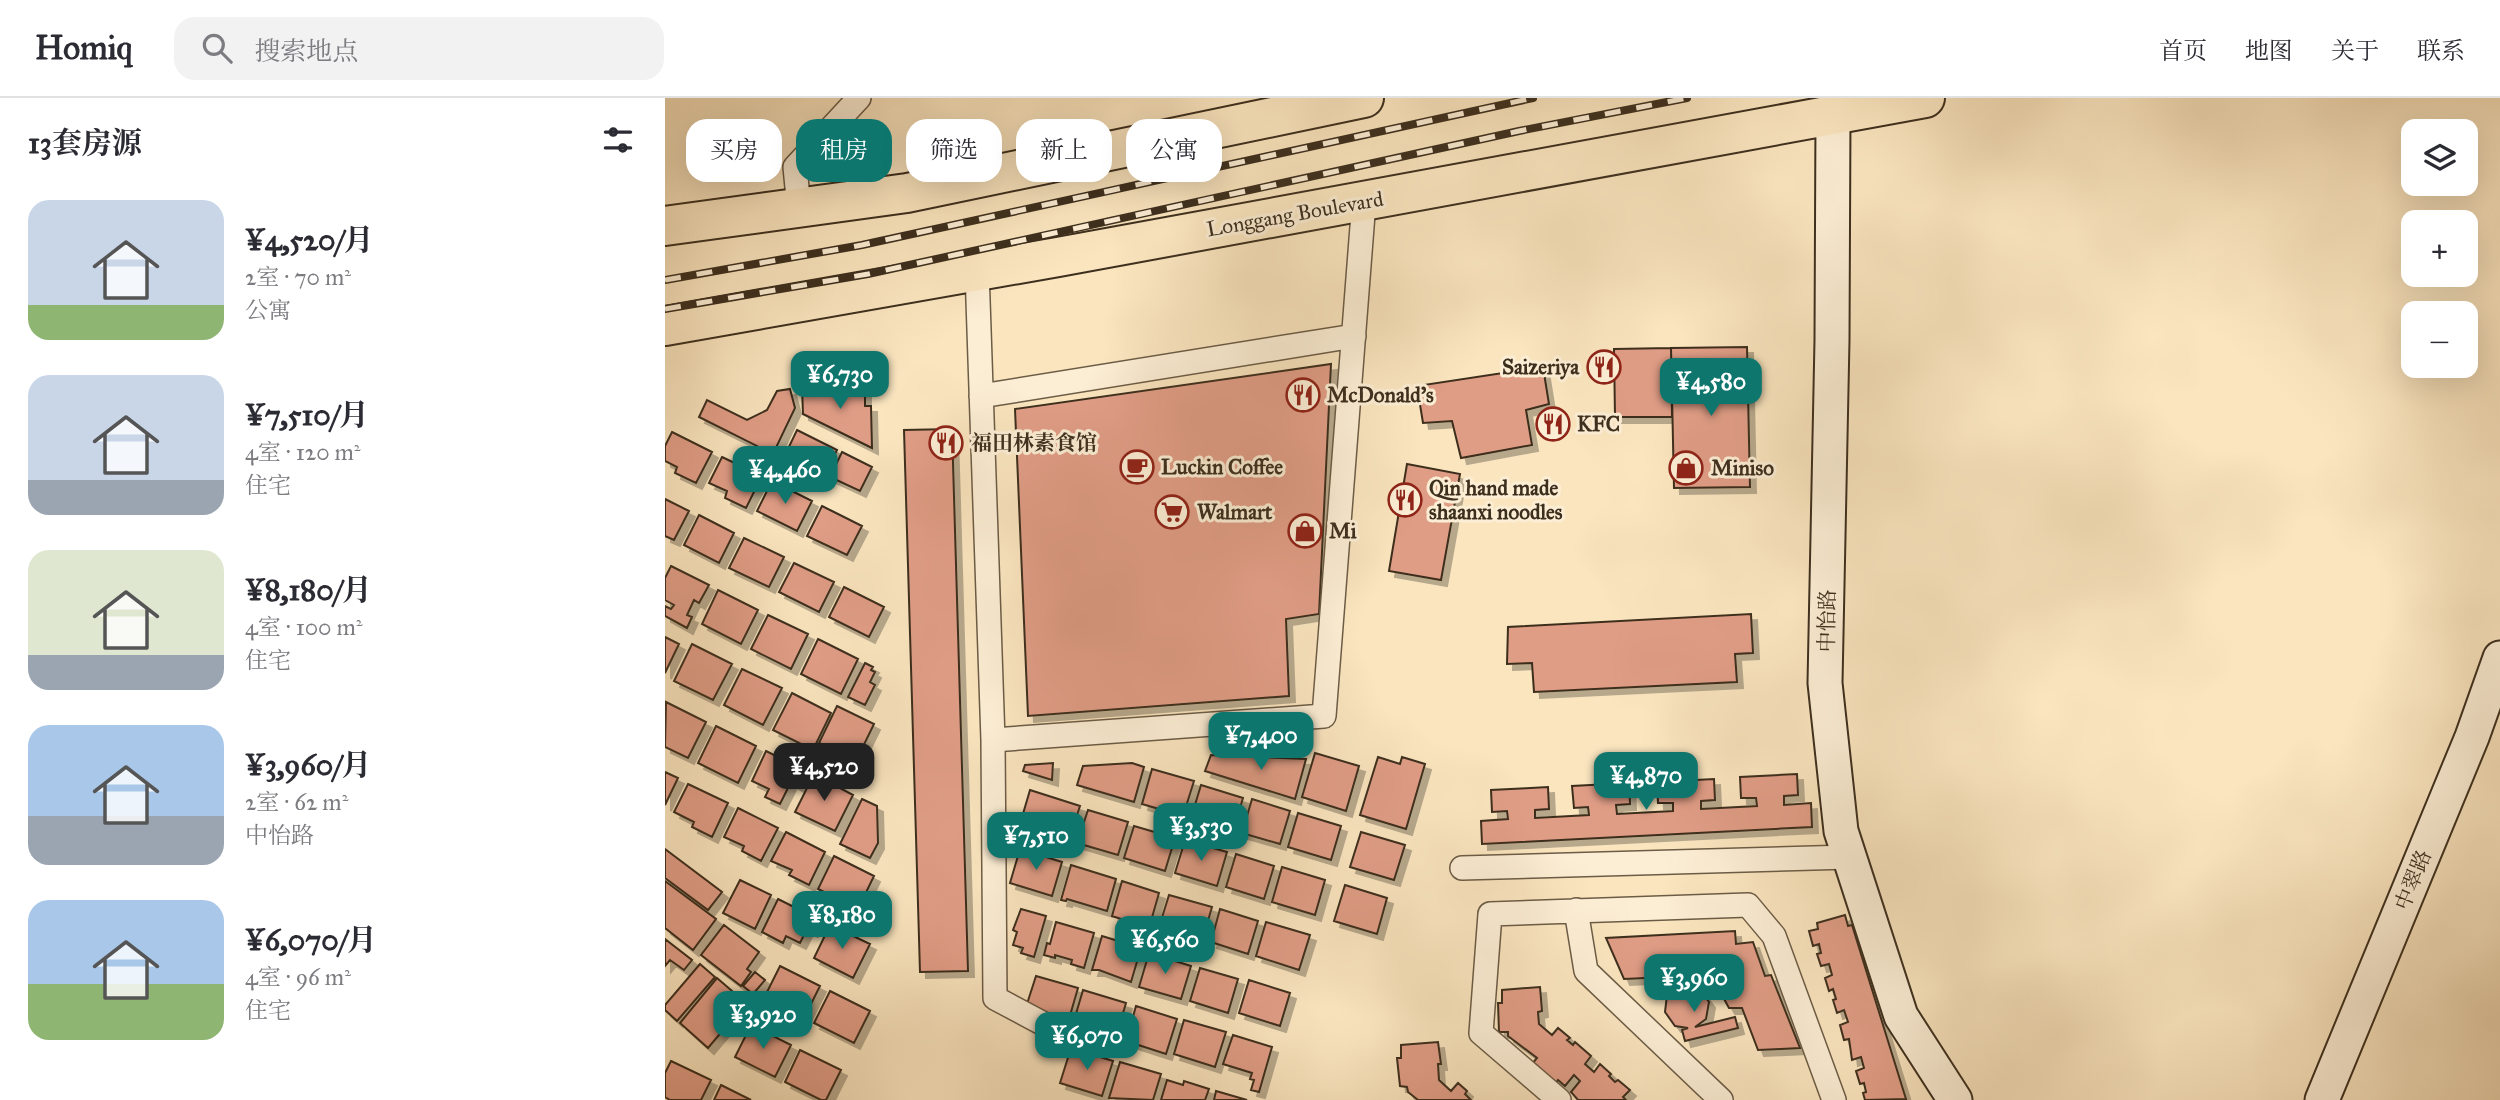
<!DOCTYPE html>
<html lang="zh">
<head>
<meta charset="utf-8">
<style>
  body { margin:0; font-family:"IM FELL Great Primer","Noto Serif SC",serif; background:#f2f2f3; color:#2b2b33; height:100vh; display:flex; flex-direction:column; font-size:26px; white-space:nowrap }
  * { box-sizing:border-box; margin:0 }
  p { font-size:23px; color:#7c7c81 }
  .icon { flex:none; width:38px; height:38px; fill:none; stroke:currentColor; stroke-width:2; stroke-linecap:round; stroke-linejoin:round }
  .map { position:relative; flex:1; overflow:hidden }
  .side { display:flex; flex-direction:column; background:#fff; width:665px }
  .side>* { flex:none }
  .guide { position:absolute; left:21px; top:21px; width:665px; height:63px; display:flex; gap:14px }
  .fabs { position:absolute; left:1736px; top:21px; display:grid; gap:14px }
  .fabs a { display:grid; place-items:center; width:77px; height:77px; border-radius:14px; background:#fff; box-shadow:0 7px 28px #0002; font-size:35px }
  .price { position:absolute; translate:-50% -60px; padding:0 16px; border-radius:14px; background:#0f766e; color:#fff; font-size:23px; line-height:46px; filter:drop-shadow(0 2px 4px #0008) }
  .price::after { content:''; position:absolute; left:50%; top:42px; width:21px; height:16px; margin-left:-10px; background:inherit; clip-path:polygon(0 0,100% 0,50% 100%) }
  .price.active { background:#222; color:#fff }
  ul { padding:0; list-style:none }
  li { display:flex; align-items:center; gap:21px; height:175px; padding:0 28px }
  li span { display:grid; place-items:center; flex:none; width:196px; height:140px; border-radius:21px; color:#555 }
  li>.icon { margin-inline-start:auto }
  span .icon { width:84px; height:84px; fill:#fffc; stroke-width:1 }
  li b { font-size:30px }
  h2 { display:flex; justify-content:space-between; align-items:center; height:84px; padding:0 28px; font-size:30px }
  .tag { padding:0 24px; border-radius:21px; background:#fff; box-shadow:0 7px 28px #0002; font-size:24px; line-height:63px }
  .tag.active { background:#0f766e; color:#fff }
  header { display:flex; align-items:center; gap:42px; box-sizing:border-box; height:98px; padding:0 35px; background:#fff; border-bottom:2px solid #e1e1e2 }
  header strong { font-size:33px }
  nav { display:flex; gap:38px; margin-inline-start:auto; font-size:24px }
  .search { width:490px; height:63px; background:#f2f2f3; display:flex; align-items:center; gap:18px; box-sizing:border-box; padding:0 24px; border-radius:21px; color:#7c7c81; font-size:26px }
  main { display:flex; flex:1; min-height:0 }
  .map>svg:first-child { display:block }
  .building { fill:#e09d86; stroke:#3d2f1e; stroke-width:2; filter:url(#shadow) }
  .lines { fill:none; stroke-linecap:round; stroke-linejoin:round }
  .street-casing { stroke:#6c5c46; stroke-width:26 }
  .secondary-casing { stroke:#3d2f1e; stroke-width:37 }
  .highway-casing { stroke:#3d2f1e; stroke-width:42 }
  .street { stroke:#fceed5; stroke-width:23 }
  .secondary { stroke:#fceed5; stroke-width:33 }
  .highway { stroke:#fae5bf; stroke-width:38 }
  .rail-casing { stroke:#3d2f1e; stroke-width:8 }
  .rail { stroke:#fceed5; stroke-width:5; stroke-dasharray:16; stroke-linecap:butt }
  .labels { text-anchor:middle; dominant-baseline:central; stroke-width:6; stroke-linejoin:round; paint-order:stroke }
  .street-label { font-size:21px; fill:#3d2f1e; stroke:#fceed5 }
  .poi-label { font-size:21px; font-weight:bold; fill:#3d2f1e; stroke:#fceed5; text-anchor:start }
</style>
</head>
<body>
<header>
<strong>Homiq</strong>
<div class="search"><svg class="icon" aria-label="search" viewBox="0 0 24 24"><circle cx="10" cy="10" r="6"/><path d="M15 15l6 6"/></svg>搜索地点</div>
<nav><a>首页</a><a>地图</a><a>关于</a><a>联系</a></nav>
</header>
<main>
<section class="side">
<h2>13套房源<svg class="icon" aria-label="filters" viewBox="0 0 24 24"><path d="M4 7h16M4 17h16"/><circle cx="9" cy="7" r="2"/><circle cx="15" cy="17" r="2"/></svg></h2>
<ul>
<li><span style="background:linear-gradient(#c9d6e8 75%,#8fb573 0)"><svg class="icon" aria-label="home" viewBox="0 0 24 24"><path d="M3 11l9-7 9 7M6 9v11h12V9"/></svg></span><div><b>¥4,520/月</b><p>2室 · 70 m²</p><p>公寓</p></div></li>
<li><span style="background:linear-gradient(#c9d6e8 75%,#9aa5b1 0)"><svg class="icon" aria-label="home" viewBox="0 0 24 24"><path d="M3 11l9-7 9 7M6 9v11h12V9"/></svg></span><div><b>¥7,510/月</b><p>4室 · 120 m²</p><p>住宅</p></div></li>
<li><span style="background:linear-gradient(#dfe7d0 75%,#9aa5b1 0)"><svg class="icon" aria-label="home" viewBox="0 0 24 24"><path d="M3 11l9-7 9 7M6 9v11h12V9"/></svg></span><div><b>¥8,180/月</b><p>4室 · 100 m²</p><p>住宅</p></div></li>
<li><span style="background:linear-gradient(#a9c7e8 65%,#9aa5b1 0)"><svg class="icon" aria-label="home" viewBox="0 0 24 24"><path d="M3 11l9-7 9 7M6 9v11h12V9"/></svg></span><div><b>¥3,960/月</b><p>2室 · 62 m²</p><p>中怡路</p></div></li>
<li><span style="background:linear-gradient(#a9c7e8 60%,#8fb573 0)"><svg class="icon" aria-label="home" viewBox="0 0 24 24"><path d="M3 11l9-7 9 7M6 9v11h12V9"/></svg></span><div><b>¥6,070/月</b><p>4室 · 96 m²</p><p>住宅</p></div></li>
</ul>
</section>
<div class="map">
<svg width="1835" height="1002" viewBox="0 0 1835 1002">
  <defs>
    <filter id="shadow"><feDropShadow dx="6" dy="6" stdDeviation="0" flood-color="#0004"/></filter>
  </defs>
  <rect width="100%" height="100%" fill="#fae5bf"/>
  <filter id="stains"><feTurbulence type="fractalNoise" baseFrequency=".00286" numOctaves="4"/><feColorMatrix values="0 0 0 0 .2 0 0 0 0 .09 0 0 0 0 .02 0 0 0 .5 -.17"/></filter>
  <radialGradient id="worn" r=".72"><stop offset=".6" stop-color="#630" stop-opacity="0"/><stop offset="1" stop-color="#630" stop-opacity=".3"/></radialGradient>
  <path class="building" d="M1082,249l3,140 -76,1 -3,-140z
    M1006,250l1,69h-57l-1,-68z
    M666,266l-12,250 -33,5 3,77 -261,20 -13,-307z
    M878,269l6,37 -23,6 6,35 -71,13 -9,-37 -29,2 -6,-37z
    M137,289h63v19h6l1,42 -69,-34z
    M125,291l5,19 -22,46 -74,-37 8,-17 40,20 20,-10 10,-19z
    M287,331l16,542 -48,1 -16,-542z
    M132,332l40,20 -12,24 -40,-19z
    M7,334l40,20 -16,31 -21,-10 2,-6 -12,-6v-15z
    M177,354l30,15 -12,24 -30,-14z
    M57,359l40,19 -16,32 -21,-10 2,-7 -18,-8z
    M742,366l53,10 -19,106 -52,-9z
    M107,383l40,20 -15,30 -40,-20z
    M0,401l24,12 -15,29 -9,-4z
    M157,408l40,20 -15,29 -40,-19z
    M34,417l35,18 -15,30 -35,-18z
    M79,440l40,19 -15,30 -40,-19z
    M129,465l40,19 -15,30 -40,-20z
    M6,468l38,19 -10,18 -5,-3 -7,15 5,2 -5,11 -22,-12v-10l6,3 3,-4 -9,-5v-22z
    M179,489l40,20 -15,30 -40,-20z
    M53,492l40,20 -17,34 -39,-20z
    M1086,516l2,39 -18,1 2,28 -203,10 -2,-29 -25,1 1,-37z
    M103,517l40,19 -17,35 -40,-20z
    M0,539l14,7 -14,29z
    M153,541l40,20 -17,35 -40,-20z
    M27,546l40,20 -19,36 -39,-19z
    M200,565l8,4 -2,3 4,2 -5,10 5,3 -10,20 -17,-8z
    M77,571l40,19 -19,37 -39,-20z
    M127,595l39,20 -18,37 -40,-20z
    M1,604l40,20 -18,36 -23,-11z
    M172,608l37,18 -18,37 -37,-18z
    M51,628l40,20 -18,37 -40,-20z
    M101,653l40,20 -8,15 -7,-4 -11,22 -15,-7 4,-8 -17,-8z
    M650,655l44,13 -13,45 -44,-14z
    M546,657l95,4 -11,40 -90,-28z
    M713,659l22,7 2,-7 23,7 -19,65 -46,-14z
    M388,665l-1,17 -29,-9 2,-6z
    M467,665l12,4 -10,35 -57,-17 6,-19z
    M487,671l42,12 -11,35 -41,-12z
    M0,674l13,6 -13,27z
    M149,676l39,21 -18,36 -40,-19z
    M1132,676l1,21 -14,1v9l27,-2 1,24 -330,17 -1,-23 27,-2 -1,-8 -15,1 -1,-22 57,-3 1,22 -14,1v8l54,-3 -1,-8 -14,1 -2,-22 57,-3 1,21 -14,1 1,9 56,-3v-8h-15l-1,-21 57,-3 1,21 -14,1v8l56,-3 -1,-8h-15l-1,-21z
    M23,686l40,19 -16,34 -20,-10 2,-5 -20,-10z
    M536,687l42,13 -10,33 -42,-13z
    M365,692l50,16 -11,33 -49,-15z
    M197,701l15,7 1,37 -8,15 -30,-14z
    M587,701l38,12 -10,33 -38,-11z
    M73,710l40,20 -17,33 -19,-10 2,-5 -20,-9z
    M423,712l40,12 -10,33 -41,-12z
    M633,715l43,13 -10,34 -43,-13z
    M469,728l41,12 -10,33 -41,-13z
    M121,734l39,20 -16,33 -20,-10 3,-5 -21,-9z
    M696,734l44,13 -11,35 -44,-13z
    M520,742l42,12 -10,34 -42,-13z
    M0,751l57,43 -14,18 -43,-32z
    M355,751l42,13 -10,34 -42,-13z
    M571,756l38,12 -10,33 -38,-12z
    M169,758l40,20 -16,33 -40,-20z
    M406,767l45,14 -9,32 -40,-12 -1,2 -5,-1z
    M617,769l43,13 -10,35 -43,-13z
    M75,782l31,15 -16,34 -32,-16z
    M0,783l51,38 -23,31 -28,-22z
    M457,783l37,12 -10,35 -37,-12z
    M680,787l42,13 -10,36 -43,-13z
    M504,797l43,12 -10,34 -43,-14z
    M113,801l40,20 -6,12 -5,-2 -7,14 -14,-7 -3,7 -21,-11z
    M356,811l25,7 -12,41 -13,-4 2,-5 -10,-3 4,-13 -4,-2z
    M555,811l38,12 -10,33 -37,-12z
    M1180,817l3,11 4,-1 54,174 -41,1 -2,-7 3,-1 -2,-9 -4,1 -4,-13 8,-3 -3,-11 -9,3 -3,-21 -5,1 -4,-15 8,-3 -4,-12 -7,3 -4,-13 3,-1 -3,-10 -4,2 -4,-13 7,-3 -3,-11 -8,2 -4,-12 4,-1 -2,-9 -6,2 -4,-15 9,-2 -1,-6z
    M391,824l38,11 -10,35 -13,-4 1,-4 -17,-5v3l-11,-3 3,-12 3,1z
    M601,824l44,13 -11,35 -43,-14z
    M59,827l35,27 -12,17 4,3 -10,14 -40,-31z
    M165,827l40,19 -17,34 -39,-20z
    M1070,833l1,13 17,-2 12,34 6,-1 29,73 -42,2 -16,-42h-13l-18,-33 -87,4 -18,-41z
    M437,838l39,12 -10,34 -32,-12h-7z
    M0,841l27,21 -8,10 -14,-10 -5,6z
    M484,855l42,13 -10,33 -42,-12z
    M35,866l15,13 -38,44 -12,-11v-5z
    M115,868l40,20 -16,32 -40,-20z
    M535,870l38,11 -10,34 -38,-12z
    M90,874l10,8 -12,14 -10,-8z
    M371,878l42,12 -9,31 -43,-12z
    M52,880l29,25 -38,45 -28,-25z
    M584,882l41,13 -10,33 -41,-13z
    M1017,887l17,3 10,14 -3,17 -11,8 40,-10 3,11 -53,13 -3,-11 6,-2 -13,-2 -10,-14 2,-17z
    M875,889l2,24 -4,1 1,12 13,11 6,-7 12,10 -3,2 6,5 2,-3 16,14 -6,8 9,8 6,-8 11,10 -2,2 6,6 3,-2 12,10 -7,7 3,3h-48l-7,-8 9,-11 -6,-6 -9,11 -7,-6 -3,4 -23,-20 5,-6 -29,-22v-4h-9l-1,-29h4v-13z
    M418,892l43,13 -10,34 -43,-13z
    M165,893l40,20 -16,32 -40,-20z
    M471,908l41,13 -11,35 -40,-13z
    M519,922l42,12 -11,35 -41,-13z
    M86,927l40,20 -16,32 -40,-20z
    M568,937l39,12 -13,45 -8,-2 3,-10 -4,-1 2,-6 -29,-9z
    M773,944l3,22h-3l1,16 12,11 7,-8 9,8 -2,3 6,6h-53l-10,-8 -1,-5 -7,-1 -3,-28h4v-13z
    M406,950l42,13 -11,35 -42,-13z
    M135,952l41,20 -15,30h-5l-36,-18z
    M6,963l40,19 -10,20h-31l-5,-3v-24z
    M455,964l41,12 -8,26 -44,-2z
    M502,982l16,5 1,-4 25,8 -4,11h-44z
    M56,987l30,15h-37z
    M551,993l31,9h-33z"/>
  <g class="lines">
    <defs>
      <path id="street" d="M134,110l-4,-41 64,-69
        M312,173l16,469 331,-24 40,-515
        M316,298l373,-60
        M328,642l2,258 62,33
        M797,770l387,-11
        M911,812l10,61 135,129
        M894,1002l-78,-67 9,-119 258,-9 26,31 60,164"/>
      <path id="secondary" d="M1168,18l-1,224 -7,343 16,148 60,185 54,84
        M1657,1002l150,-363 28,-79"/>
      <path id="highway" d="M0,128l242,-33 457,-95
        M0,228l393,-69 867,-159"/>
    </defs>
    <use href="#street" class="street-casing"/>
    <use href="#secondary" class="secondary-casing"/>
    <use href="#highway" class="highway-casing"/>
    <use href="#street" class="street"/>
    <use href="#secondary" class="secondary"/>
    <use href="#highway" class="highway"/>
    <defs>
      <path id="rail" d="M0,182l197,-35 671,-147
        M0,211l203,-35 651,-143 168,-33"/>
    </defs>
    <use href="#rail" class="rail-casing"/>
    <use href="#rail" class="rail"/>
  </g>
  <defs>
    <symbol id="restaurant-ring" viewBox="-11 -11 22 22"><circle r="9.5" fill="#fceed5" stroke="#8f2418" stroke-width="1.5"/><path d="M-5-6h1v4h1v-4h1v4h1v-4h1v5L-1.5 .5V6h-2V.5L-5-1ZM5-6V6H3V1.5H1.5Q1.5-4 5-6Z" fill="#8f2418"/></symbol>
    <symbol id="cafe-ring" viewBox="-11 -11 22 22"><circle r="9.5" fill="#fceed5" stroke="#8f2418" stroke-width="1.5"/><path d="M-5.5-4.5H6V0H3Q3 3.5 0 3.5H-2.5Q-5.5 3.5-5.5 0ZM3-3.2v2h1.7v-2ZM-6 4.5H4V6H-6Z" fill="#8f2418"/></symbol>
    <symbol id="shop-ring" viewBox="-11 -11 22 22"><circle r="9.5" fill="#fceed5" stroke="#8f2418" stroke-width="1.5"/><path d="M-5-2.5h2.3a2.7 3.5 0 0 1 5.4 0H5L5.5 6h-11ZM-1.5-2.5h3a1.5 2.3 0 0 0-3 0Z" fill="#8f2418"/></symbol>
    <symbol id="supermarket-ring" viewBox="-11 -11 22 22"><circle r="9.5" fill="#fceed5" stroke="#8f2418" stroke-width="1.5"/><path d="M-6-5.5h2.5l.6 2H6L4.5 2H-2.5L-4.4-4H-6ZM-1.5 3.2a1.3 1.3 0 1 0 .1 0ZM3 3.2a1.3 1.3 0 1 0 .1 0Z" fill="#8f2418"/></symbol>
  </defs>
  <g fill-rule="evenodd">
    <use href="#restaurant-ring" x="920" y="250" width="38" height="38"/>
    <use href="#restaurant-ring" x="619" y="278" width="38" height="38"/>
    <use href="#restaurant-ring" x="869" y="307" width="38" height="38"/>
    <use href="#restaurant-ring" x="262" y="326" width="38" height="38"/>
    <use href="#cafe-ring" x="453" y="350" width="38" height="38"/>
    <use href="#shop-ring" x="1002" y="351" width="38" height="38"/>
    <use href="#restaurant-ring" x="721" y="383" width="38" height="38"/>
    <use href="#supermarket-ring" x="488" y="395" width="38" height="38"/>
    <use href="#shop-ring" x="621" y="414" width="38" height="38"/>
  </g>
  <g class="labels">
    <g class="street-label">
      <text transform="translate(630 116) rotate(-10)">Longgang Boulevard</text>
      <text transform="translate(1162 523) rotate(-89)">中怡路</text>
      <text transform="translate(1748 782) rotate(-68)">中翠路</text>
    </g>
    <g class="poi-label">
      <text x="914" y="269" text-anchor="end">Saizeriya</text>
      <text x="662" y="297">McDonald's</text>
      <text x="912" y="326">KFC</text>
      <text x="306" y="345">福田林素食馆</text>
      <text x="496" y="369">Luckin Coffee</text>
      <text x="1046" y="370">Miniso</text>
      <text x="764" y="390">Qin hand made<tspan x="764" dy="24">shaanxi noodles</tspan></text>
      <text x="532" y="414">Walmart</text>
      <text x="664" y="433">Mi</text>
    </g>
  </g>
  <rect width="100%" height="100%" filter="url(#stains)"/>
  <rect width="100%" height="100%" fill="url(#worn)"/>
</svg>
<div class="fabs">
<a><svg class="icon" aria-label="layers" viewBox="0 0 24 24"><path d="M12 4l9 5-9 5-9-5zM3 14l9 5 9-5"/></svg></a>
<a>+</a>
<a>−</a>
</div>
<b class="price" style="left:175px;top:313px">¥6,730</b>
<b class="price" style="left:1046px;top:320px">¥4,580</b>
<b class="price" style="left:120px;top:408px">¥4,460</b>
<b class="price" style="left:596px;top:674px">¥7,400</b>
<b class="price active" style="left:159px;top:705px">¥4,520</b>
<b class="price" style="left:981px;top:714px">¥4,870</b>
<b class="price" style="left:536px;top:765px">¥3,530</b>
<b class="price" style="left:371px;top:774px">¥7,510</b>
<b class="price" style="left:177px;top:853px">¥8,180</b>
<b class="price" style="left:500px;top:878px">¥6,560</b>
<b class="price" style="left:1029px;top:916px">¥3,960</b>
<b class="price" style="left:98px;top:953px">¥3,920</b>
<b class="price" style="left:422px;top:974px">¥6,070</b>
<div class="guide">
<a class="tag">买房</a>
<a class="tag active">租房</a>
<a class="tag">筛选</a>
<a class="tag">新上</a>
<a class="tag">公寓</a>
</div>
</div>
</main>
</body>
</html>
